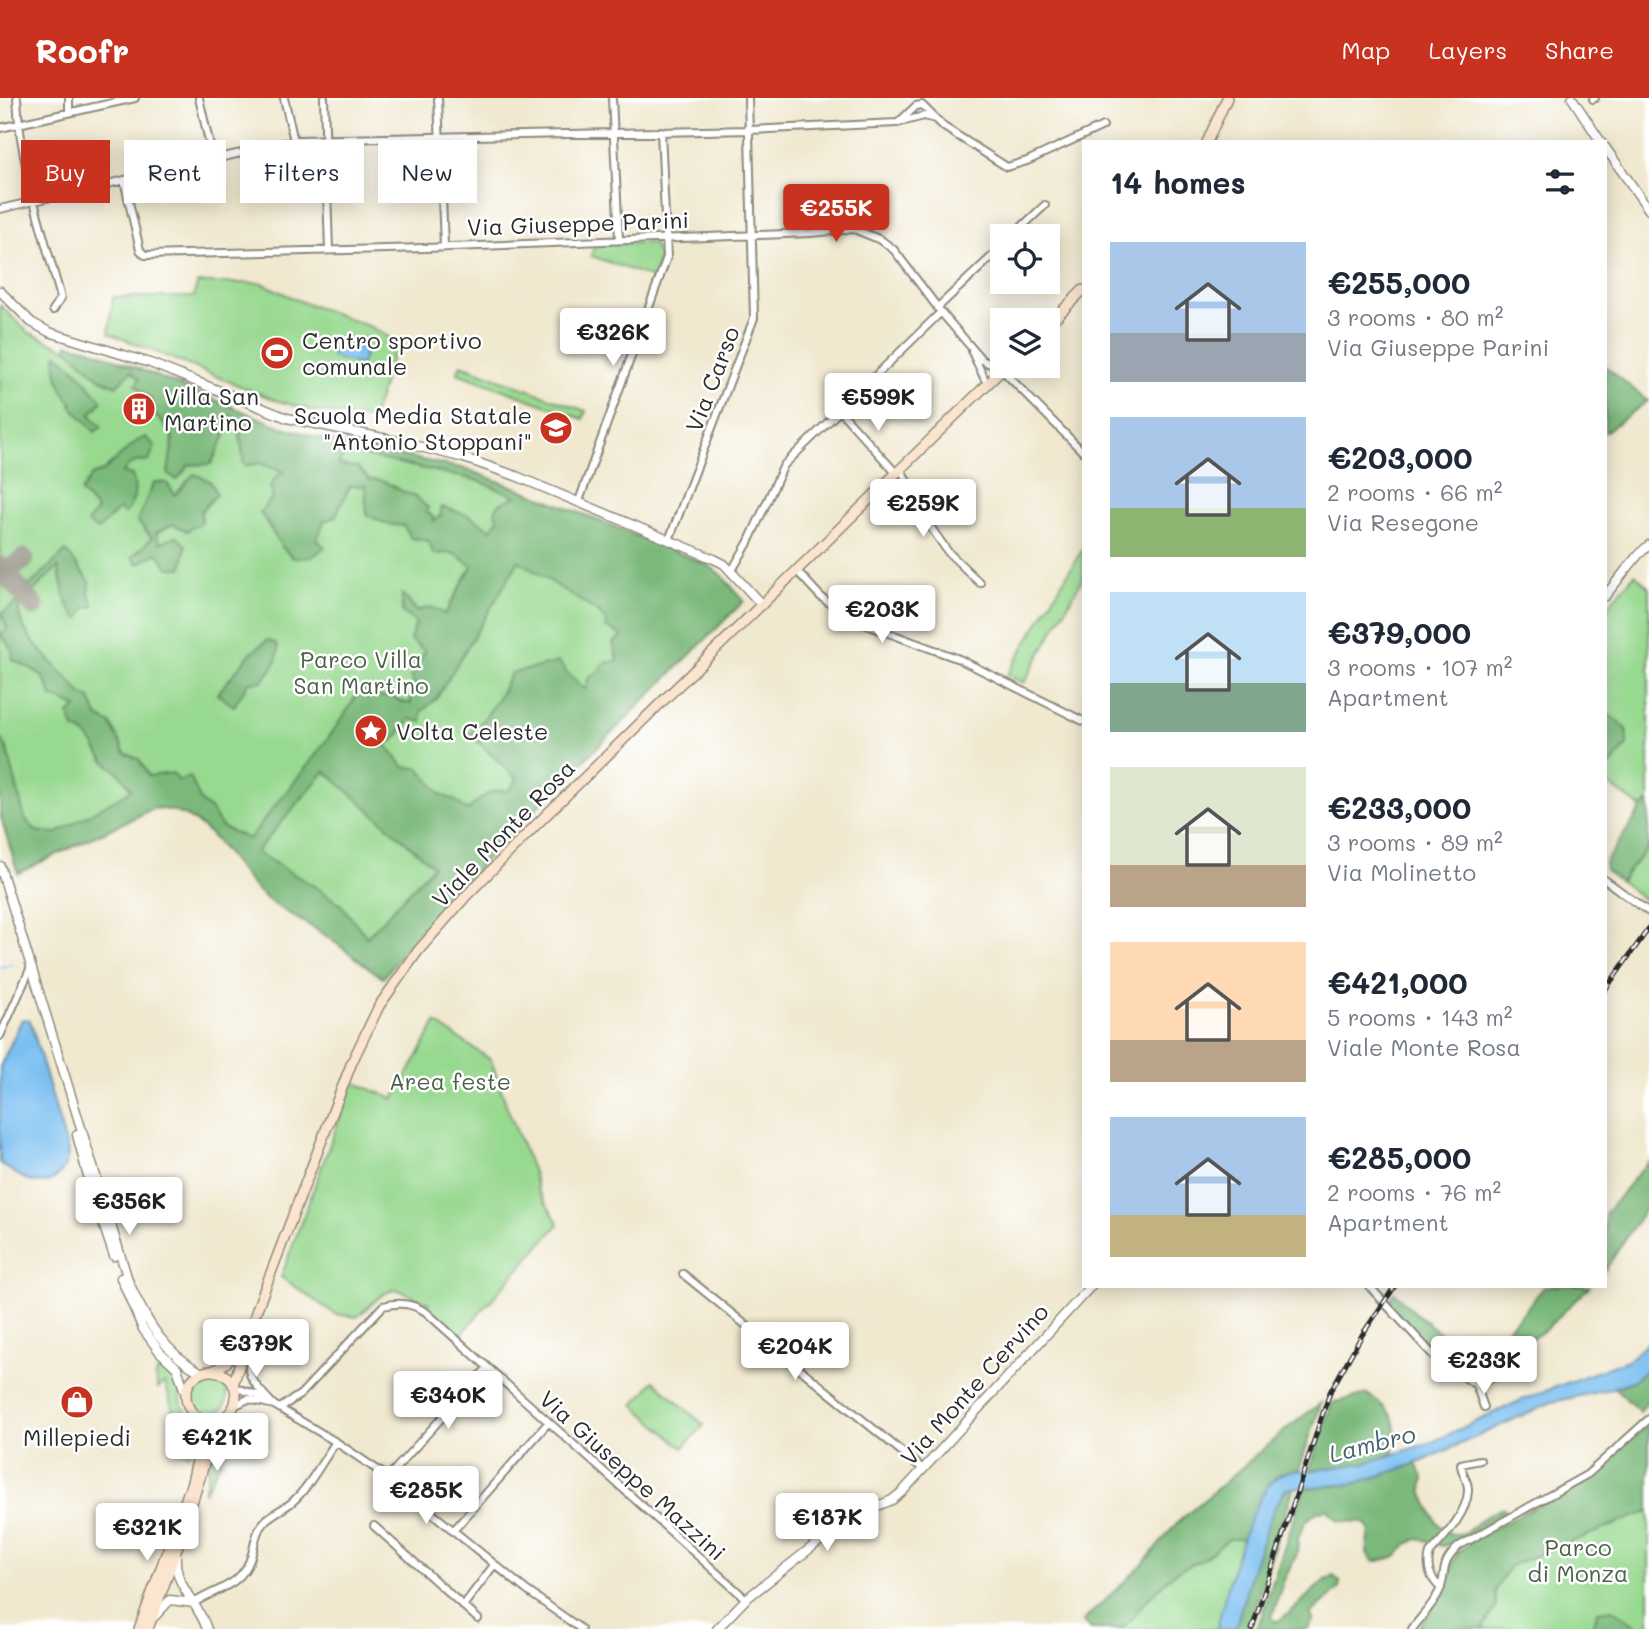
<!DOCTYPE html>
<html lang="en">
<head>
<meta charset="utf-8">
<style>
  body { margin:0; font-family:Mali,sans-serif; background:#f6f6f7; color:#1f2937; height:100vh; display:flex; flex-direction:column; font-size:26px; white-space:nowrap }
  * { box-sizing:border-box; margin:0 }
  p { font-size:23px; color:#747a83 }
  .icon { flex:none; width:38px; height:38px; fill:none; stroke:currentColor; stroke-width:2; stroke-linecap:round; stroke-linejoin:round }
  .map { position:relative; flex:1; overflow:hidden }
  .drawer { position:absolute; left:1082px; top:42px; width:525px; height:1148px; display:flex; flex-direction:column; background:#fff; border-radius:0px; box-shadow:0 4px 18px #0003 }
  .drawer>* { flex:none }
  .guide { position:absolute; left:21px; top:42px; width:665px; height:63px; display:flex; gap:14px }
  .buttons { position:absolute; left:990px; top:126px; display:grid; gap:14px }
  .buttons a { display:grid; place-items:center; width:70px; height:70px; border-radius:0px; background:#fff; box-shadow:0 4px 18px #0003; font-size:35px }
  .price { position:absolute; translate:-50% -60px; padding:0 16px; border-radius:7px; background:#fff; color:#222; font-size:23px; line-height:46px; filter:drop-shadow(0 2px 4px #0008) }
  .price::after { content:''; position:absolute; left:50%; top:42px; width:21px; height:16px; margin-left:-10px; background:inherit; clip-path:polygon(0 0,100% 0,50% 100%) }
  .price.selected { background:#c8321e; color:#fff }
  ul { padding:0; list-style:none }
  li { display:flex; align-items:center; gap:21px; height:175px; padding:0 28px }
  li span { display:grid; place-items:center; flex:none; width:196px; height:140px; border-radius:0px; color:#555 }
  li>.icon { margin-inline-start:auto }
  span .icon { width:84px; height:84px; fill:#fffc; stroke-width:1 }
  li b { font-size:30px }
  h2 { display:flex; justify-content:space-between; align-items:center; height:84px; padding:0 28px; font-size:30px }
  .pill { padding:0 24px; border-radius:0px; background:#fff; box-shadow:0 4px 18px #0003; font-size:24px; line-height:63px }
  .pill.selected { background:#c8321e; color:#fff }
  header { display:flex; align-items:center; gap:42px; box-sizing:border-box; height:98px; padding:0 35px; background:#c8321e; color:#fff }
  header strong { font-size:33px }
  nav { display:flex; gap:38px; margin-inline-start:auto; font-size:24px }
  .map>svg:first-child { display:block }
  .green { fill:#98d990; stroke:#62825e; stroke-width:2 }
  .forest { fill:#7ab97a; stroke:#527252; stroke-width:2; fill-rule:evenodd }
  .water { fill:#7abff1; stroke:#52758e; stroke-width:2 }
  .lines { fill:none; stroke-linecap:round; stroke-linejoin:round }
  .stream { stroke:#7abff1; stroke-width:2.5 }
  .taxiway { stroke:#8e8a7d; stroke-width:21 }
  .minor-casing { stroke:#8e8a7d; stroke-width:10 }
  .tertiary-casing { stroke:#8e8a7d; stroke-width:11 }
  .secondary-casing { stroke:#8e8a7d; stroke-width:12 }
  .minor { stroke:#fff; stroke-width:6 }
  .tertiary { stroke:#fff; stroke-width:8 }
  .secondary { stroke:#fce5cf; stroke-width:9 }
  .rail-casing { stroke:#2b2b2b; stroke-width:5 }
  .rail { stroke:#fff; stroke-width:2.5; stroke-dasharray:8; stroke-linecap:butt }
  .labels { text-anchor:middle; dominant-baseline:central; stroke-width:5; stroke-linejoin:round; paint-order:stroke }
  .street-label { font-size:23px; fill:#2b2b2b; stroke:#fff }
  .poi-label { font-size:23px; fill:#2b2b2b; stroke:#fff; text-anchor:start }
  .park-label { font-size:23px; fill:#4c5f49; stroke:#fff }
  .water-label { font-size:24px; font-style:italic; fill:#475f70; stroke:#fff }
</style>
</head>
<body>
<header>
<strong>Roofr</strong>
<nav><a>Map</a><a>Layers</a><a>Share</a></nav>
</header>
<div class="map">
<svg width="1649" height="1531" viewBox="0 0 1649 1531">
  <rect width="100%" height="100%" fill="#fff"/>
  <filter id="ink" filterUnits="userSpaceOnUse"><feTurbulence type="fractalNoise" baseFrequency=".0143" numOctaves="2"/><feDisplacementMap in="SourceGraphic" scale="14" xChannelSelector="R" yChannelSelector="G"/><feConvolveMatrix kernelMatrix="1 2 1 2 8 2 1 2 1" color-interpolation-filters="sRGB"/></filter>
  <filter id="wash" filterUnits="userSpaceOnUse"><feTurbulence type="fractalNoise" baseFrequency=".00686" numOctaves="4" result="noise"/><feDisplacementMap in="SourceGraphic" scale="28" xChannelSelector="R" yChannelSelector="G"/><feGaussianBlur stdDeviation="1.57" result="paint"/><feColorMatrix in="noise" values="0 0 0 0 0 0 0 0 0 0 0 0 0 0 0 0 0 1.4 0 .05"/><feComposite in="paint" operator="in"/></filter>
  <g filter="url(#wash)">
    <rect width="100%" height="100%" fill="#f0e8cf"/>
    <path class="green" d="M653,145l7,16 -7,19 -62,-22 4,-12z
      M197,185h65l35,17 74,27 26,15 -25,77 -58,-8 -39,-11 -166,-67 4,-36h81z
      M0,207l28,27 40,18 -1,-4 2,-2 210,82 46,14 140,29 73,27 170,69 13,10 23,26 -244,243 -80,86 -37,48c-22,-16 -43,-33 -66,-48 -16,-10 -34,-19 -50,-31 -40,-32 -53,-88 -113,-91l-136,65 -18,-59z
      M461,267l125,46 -3,8 -126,-46z
      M1083,450v30l-59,105 -17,-8z
      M1635,476l14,14v214l-7,6 -37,-26v-10l22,-27v-16l-22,-17v-102z
      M1649,745v60l-29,-22 28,-33z
      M436,925l55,37 16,47 26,65 5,19 21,33 -101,113 -33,-28 4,-6 -33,-14 -13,5 -26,23 -22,-3 -54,-37 72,-195 41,17z
      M162,1270c21,3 16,20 20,36 2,9 11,16 13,26 1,5 0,12 0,17l-7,7 -11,-5 -5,-18 5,-6 -12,-42 -7,5c-2,-9 -5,-15 4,-20z
      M193 1299a17 17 0 1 1 34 0a17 17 0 1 1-34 0Z
      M654,1283l50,44 -21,23 -49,-43z
      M234,1321c-5,26 -17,50 -30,74 6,-26 6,-58 30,-74z
      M1649,1325v206h-232l26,-35 11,-34 5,-8 15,-13 116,-62z
      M1229,1441h14l-26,90h-99l11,-7 15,-19 31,-31 27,-12z"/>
    <path class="forest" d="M69,246l21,5 189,77 46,14 140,29 73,27 170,69 13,10 23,26 -244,243 -80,86 -37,48c-22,-16 -43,-33 -66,-48 -16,-10 -34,-19 -50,-31 -40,-32 -53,-88 -113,-91l-136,65 -18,-59v-78l7,12 18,71 11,12 21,2 74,-43c-7,-12 -11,-17 -22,-25 -15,-12 -13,-29 -35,-36l-5,-15 8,-7 -25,-10c-10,-28 -14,-24 -39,-37l-1,-10 -11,-15 6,-6 -5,-16 17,-12c-6,34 43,67 61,92l10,6 7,17 14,8 14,29 14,6 10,17 24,-3 6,8 11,-5 11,26 11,9 10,16 27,12c38,-50 80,-95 111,-150l9,1 12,7 10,-1 9,5 11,3 -1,-12 5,-7 -4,-8 14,-26 -15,-11 6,-17 -14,-11v-18l15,17 15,-4 13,7 27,-48 -19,-13 -20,1 -4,-13 -18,-3 -7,-12 -17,-2 -20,-9 -2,-29h-15l-15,31 -11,4 -7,19 8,7 -13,10 -19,1 -11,-11 -22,-35 13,-15 -3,-10 5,-9 9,-6 -24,-9 -16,3 -6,-47 -7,-4 -11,12 6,7 -15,30 -22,1 -12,15 -9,-6 5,-36 -9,-14 -17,-16 5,-7 -17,-16 5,-6 -9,-8 -15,15 -17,-8 -31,-29 -1,-3zM346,354l130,28 40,16 -17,8 -4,7 3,8 -8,11c-16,-14 -20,-14 -38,-20 -4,-1 -7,-3 -11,-3v8l-7,6 -1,-4 -7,-6 2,-3 -14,-13c-16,-1 -26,-18 -44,-15l-13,-13 -19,-2zM519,463l80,52 8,9 -1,5 16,9 -9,7 5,18 -14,2 -6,9 -9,5 -4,12 -18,-16 -8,-11 -48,11c-7,17 -27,50 -41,61l47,45 -8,12c-19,-4 -29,8 -42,20l-12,-11 -14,-5 -22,-27 -15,-1 -19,-23 8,-3 18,-22 11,3 -1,-10 15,-13zM325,673l108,95 -66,71 -26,-32 -22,-16 -63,-37z
      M57,256c18,12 31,30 45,47l-12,14 12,12 -7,5 -24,-26 2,-2c-11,-9 -21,-37 -16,-50z
      M1605,268l43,35 -43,31z
      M146,339l9,9 -6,15c-12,0 -20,1 -27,12l10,2c5,12 3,30 -8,39l-5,-5 -21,21 -11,-7 10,-13 -16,-18 11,-17 11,-4 34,-30z
      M194,376l16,7 7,13 -16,17 1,11 -15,9 -14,-7 -17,9 4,10 16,-7 10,9 -4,23h-13l-12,-15 -19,11 -6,-7 20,-19 -15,-17 17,-39 13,1 8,12z
      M66,453l24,31 -1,11 5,13 -8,2 -7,11c-14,-10 -17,-35 -21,-52l-25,24 -4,-5z
      M267,542l10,4c4,14 -5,26 -15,37l-13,1 -15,24 -17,-12 33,-40z
      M1605,614l22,17v16l-22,27z
      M1649,704l-1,46 -28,33 -15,-11v-8l37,-54z
      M1649,1064v40l-44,68v-56c16,-17 27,-37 44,-52z
      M1544,1188h46l-45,44 -46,29 -40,15 -14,-9 -59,-60 8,-13c18,19 62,61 90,55 15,-4 50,-47 60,-61z
      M1649,1270v31l-9,13 -26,-25 18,-6z
      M1367,1296c28,18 32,28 26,60l-23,9 -61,8 23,-68z
      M1321,1305l-22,67c-6,1 -13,2 -18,4 -19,10 -30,46 -38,65h-14l-27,21 -27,12 -31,31 -15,19 -11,7h-28l-7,-8 60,-57 34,-41 112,-96z
      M1649,1325v88l-139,55 -14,23v19l-14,21h-65l26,-35 11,-34 5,-8 15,-13 116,-62z
      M1416,1366l8,15c-5,12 2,21 7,32 6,13 16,29 34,21 6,-3 12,-10 18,-14 6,-4 14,-7 20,-10l4,4 -24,13 -26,19 -16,2 -6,-4 -18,-3 -10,5 -10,12 -23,6 -7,-9 3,-24 -7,-7 -24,-1 -12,-12 -10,3 -11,9 -8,17 -1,16 -14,28 -11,35 4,5c22,-11 35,-35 57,-46l7,5 -1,8 -29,25 4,5 -6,10h-51l47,-141 49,-4z
      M1294,1389l-46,142h-13l18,-62 20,-57 9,-18 4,-4z
      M1612,1511l29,20h-47l-2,-3 6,-15z"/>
    <path class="water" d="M337,242l29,9 -5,16 -29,-8z
      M22,921l8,1 38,132c-1,21 -17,36 -38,29 -11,-4 -21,-12 -30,-18v-96z
      M1649,1244v26l-17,13 -22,8 -58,13 -129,59 -20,7 -50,16 -67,5 -13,21 -20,57 -18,62h-18c8,-34 33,-139 65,-155 8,-4 18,-4 27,-3l61,-9 62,-20 92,-43 104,-39z"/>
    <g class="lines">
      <path class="stream" d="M0,869l12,-3"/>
      <path class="taxiway" d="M0,469l34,39
        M4,476l20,-15"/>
    </g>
  </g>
  <g filter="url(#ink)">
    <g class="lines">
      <defs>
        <path id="minor" d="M17,0c3,67 26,135 44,200l-8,12
          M69,0v15
          M199,0l14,61
          M284,0l10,43
          M324,0l5,152
          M438,0l6,148
          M612,0l7,141
          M1593,1l2,-1
          M899,24l17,-16 6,-1 22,22 63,40 20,-6 76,-35
          M0,30l135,-30
          M124,82l16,70 5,5 281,-7 384,-15 44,-4 27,11 13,10 47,62 41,48 20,10 81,82
          M0,111l297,-69 452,-10 148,-7 27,-7 12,3
          M1012,138l33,-31
          M937,210l66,-62
          M972,254l15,32
          M840,313l57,63
          M901,371l22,47 25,36 32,31
          M579,403l88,-244 -6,-126
          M669,442l85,-222 -6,-220
          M797,473l23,25 18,14 29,15 92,34 124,62
          M731,474l17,-29 36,-78 157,-153
          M1605,782l44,32
          M0,938l31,-69
          M683,1176l240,195
          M1369,1188l65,70 42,29 36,-16
          M254,1228c0,43 -20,39 19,78
          M1476,1287l8,22
          M234,1289l32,11
          M234,1308l14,-7 26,6 62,37 52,35 138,113 55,39
          M280,1310l21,-14 82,-88c17,-4 28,-3 43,6l320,287
          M388,1379l99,-109
          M374,1428l104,93
          M453,1433l95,-108
          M1441,1490c-11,-9 -15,-22 -11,-35 14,-16 37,-39 38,-62 1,-10 -7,-18 -7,-27l19,-4
          M194,1505c21,-14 48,-17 57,-46 4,-12 4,-25 13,-35 7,-8 18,-12 27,-19 18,-15 31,-42 45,-61
          M463,1508l31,-41
          M1412,1531c9,-12 21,-24 27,-37 9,-20 -1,-26 20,-46l129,-72 61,-55"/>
        <path id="tertiary" d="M1572,0l29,44
          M1605,49l44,63
          M0,193l31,31 18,10 101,31 137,55 110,23 67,17 52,18 198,83 10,5 38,41
          M1605,498l33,-41 11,-10
          M0,768l129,417c17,38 35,70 73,90
          M77,1037l15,57 22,64
          M121,1180l22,51 17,23 17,16 9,27
          M176,1459c-2,29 22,45 31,72
          M155,1518l15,-16 24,3
          M717,1531l29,-30 94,-74 18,-11 34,-14 11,-9 188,-205"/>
        <path id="secondary" d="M1207,44l20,-44
          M1048,227l35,-35
          M213,1273l13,-8 20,-30
          M186 1298a25 25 0 1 1 50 0a25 25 0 1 1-50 0Z
          M233,1287l24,-76 95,-247 27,-56 39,-55 49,-56 76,-77 463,-452
          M139,1531l53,-147 7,-30 -3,-36
          M148,1531c15,-40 29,-79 42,-120 11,-32 17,-63 35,-92"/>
      </defs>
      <use href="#minor" class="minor-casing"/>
      <use href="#tertiary" class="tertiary-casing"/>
      <use href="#secondary" class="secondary-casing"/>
      <use href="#minor" class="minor"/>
      <use href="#tertiary" class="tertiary"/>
      <use href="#secondary" class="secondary"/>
      <defs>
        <path id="rail" d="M1605,892l44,-62
          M1252,1531l78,-237 32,-57 33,-49"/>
      </defs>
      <use href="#rail" class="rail-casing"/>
      <use href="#rail" class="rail"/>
    </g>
  </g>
  <defs>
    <symbol id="stadium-disc" viewBox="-11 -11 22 22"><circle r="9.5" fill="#c8321e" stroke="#fff"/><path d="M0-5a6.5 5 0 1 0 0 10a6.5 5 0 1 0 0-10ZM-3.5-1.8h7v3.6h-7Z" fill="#fff"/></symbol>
    <symbol id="building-disc" viewBox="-11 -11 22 22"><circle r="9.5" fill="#c8321e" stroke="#fff"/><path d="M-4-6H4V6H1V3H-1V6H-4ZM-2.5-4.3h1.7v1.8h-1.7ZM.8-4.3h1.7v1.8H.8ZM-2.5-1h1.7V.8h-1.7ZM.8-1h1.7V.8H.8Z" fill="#fff"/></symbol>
    <symbol id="school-disc" viewBox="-11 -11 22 22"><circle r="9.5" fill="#c8321e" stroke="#fff"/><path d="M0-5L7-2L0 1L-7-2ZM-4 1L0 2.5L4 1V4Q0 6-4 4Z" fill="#fff"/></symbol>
    <symbol id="sight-disc" viewBox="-11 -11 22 22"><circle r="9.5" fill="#c8321e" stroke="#fff"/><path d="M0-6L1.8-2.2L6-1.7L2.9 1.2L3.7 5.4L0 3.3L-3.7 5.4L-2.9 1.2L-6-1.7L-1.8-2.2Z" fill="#fff"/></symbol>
    <symbol id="shop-disc" viewBox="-11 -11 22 22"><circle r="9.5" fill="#c8321e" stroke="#fff"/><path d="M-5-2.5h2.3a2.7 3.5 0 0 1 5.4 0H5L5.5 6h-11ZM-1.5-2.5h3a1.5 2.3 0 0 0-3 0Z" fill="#fff"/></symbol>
  </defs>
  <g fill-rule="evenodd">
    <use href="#stadium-disc" x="258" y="236" width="38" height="38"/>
    <use href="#building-disc" x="120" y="292" width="38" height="38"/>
    <use href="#school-disc" x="537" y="311" width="38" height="38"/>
    <use href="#sight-disc" x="352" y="614" width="38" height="38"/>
    <use href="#shop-disc" x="58" y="1285" width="38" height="38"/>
  </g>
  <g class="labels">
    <g class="street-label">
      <text transform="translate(578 125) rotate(-2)">Via Giuseppe Parini</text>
      <text transform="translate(712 281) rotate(-69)">Via Carso</text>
      <text transform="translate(503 735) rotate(-46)">Viale Monte Rosa</text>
      <text transform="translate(974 1286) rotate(-48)">Via Monte Cervino</text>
      <text transform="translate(633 1377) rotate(42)">Via Giuseppe Mazzini</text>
    </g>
    <g class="poi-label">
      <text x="302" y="242">Centro sportivo<tspan x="302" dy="26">comunale</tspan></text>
      <text x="164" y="298">Villa San<tspan x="164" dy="26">Martino</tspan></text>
      <text x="532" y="317" text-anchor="end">Scuola Media Statale<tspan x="532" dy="26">"Antonio Stoppani"</tspan></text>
      <text x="396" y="633">Volta Celeste</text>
      <text x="77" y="1339" text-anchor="middle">Millepiedi</text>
    </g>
    <g class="park-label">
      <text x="361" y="561">Parco Villa<tspan x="361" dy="26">San Martino</tspan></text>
      <text x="450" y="983">Area feste</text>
      <text x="1578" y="1449">Parco<tspan x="1578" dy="26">di Monza</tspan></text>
    </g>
    <g class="water-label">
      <text transform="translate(1372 1345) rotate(-14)">Lambro</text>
    </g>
  </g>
</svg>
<div class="buttons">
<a><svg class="icon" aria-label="locate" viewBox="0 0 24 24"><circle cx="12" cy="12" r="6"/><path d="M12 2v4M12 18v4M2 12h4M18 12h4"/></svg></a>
<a><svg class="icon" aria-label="layers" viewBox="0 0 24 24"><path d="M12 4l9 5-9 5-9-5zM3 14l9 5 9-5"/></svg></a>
</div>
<b class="price selected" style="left:836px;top:146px">€255K</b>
<b class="price" style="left:613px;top:270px">€326K</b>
<b class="price" style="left:878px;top:335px">€599K</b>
<b class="price" style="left:923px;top:441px">€259K</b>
<b class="price" style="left:882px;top:547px">€203K</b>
<b class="price" style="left:129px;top:1139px">€356K</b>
<b class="price" style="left:256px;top:1281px">€379K</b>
<b class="price" style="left:795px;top:1284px">€204K</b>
<b class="price" style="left:1484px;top:1298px">€233K</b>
<b class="price" style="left:448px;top:1333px">€340K</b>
<b class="price" style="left:217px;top:1375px">€421K</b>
<b class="price" style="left:426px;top:1428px">€285K</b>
<b class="price" style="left:827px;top:1455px">€187K</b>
<b class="price" style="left:147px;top:1465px">€321K</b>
<div class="guide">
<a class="pill selected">Buy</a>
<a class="pill">Rent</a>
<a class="pill">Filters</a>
<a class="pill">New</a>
</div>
<section class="drawer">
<h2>14 homes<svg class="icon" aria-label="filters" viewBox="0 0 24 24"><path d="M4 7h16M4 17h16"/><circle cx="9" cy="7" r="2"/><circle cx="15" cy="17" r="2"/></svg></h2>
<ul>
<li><span style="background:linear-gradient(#a9c7e8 65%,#9aa5b1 0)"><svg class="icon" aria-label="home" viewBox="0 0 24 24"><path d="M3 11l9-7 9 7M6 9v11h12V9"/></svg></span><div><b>€255,000</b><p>3 rooms · 80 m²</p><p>Via Giuseppe Parini</p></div></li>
<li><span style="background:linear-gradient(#a9c7e8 65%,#8fb573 0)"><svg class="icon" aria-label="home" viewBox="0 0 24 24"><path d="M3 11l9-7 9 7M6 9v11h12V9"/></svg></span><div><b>€203,000</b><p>2 rooms · 66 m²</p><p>Via Resegone</p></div></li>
<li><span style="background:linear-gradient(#bfe0f5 65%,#7fa58c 0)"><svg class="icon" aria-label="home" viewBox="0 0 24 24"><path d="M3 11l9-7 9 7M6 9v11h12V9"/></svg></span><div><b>€379,000</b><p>3 rooms · 107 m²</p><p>Apartment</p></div></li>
<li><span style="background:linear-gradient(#dfe7d0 70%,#b9a48a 0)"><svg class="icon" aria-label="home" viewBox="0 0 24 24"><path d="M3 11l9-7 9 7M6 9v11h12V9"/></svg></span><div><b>€233,000</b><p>3 rooms · 89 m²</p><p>Via Molinetto</p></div></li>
<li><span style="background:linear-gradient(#ffd9b3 70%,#b9a48a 0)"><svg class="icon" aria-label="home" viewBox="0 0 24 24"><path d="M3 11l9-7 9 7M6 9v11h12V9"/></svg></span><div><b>€421,000</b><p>5 rooms · 143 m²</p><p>Viale Monte Rosa</p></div></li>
<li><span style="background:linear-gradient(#a9c7e8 70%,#c2b280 0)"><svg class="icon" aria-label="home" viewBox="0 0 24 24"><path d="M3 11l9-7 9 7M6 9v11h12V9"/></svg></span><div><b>€285,000</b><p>2 rooms · 76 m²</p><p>Apartment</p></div></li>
</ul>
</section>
</div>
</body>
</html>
